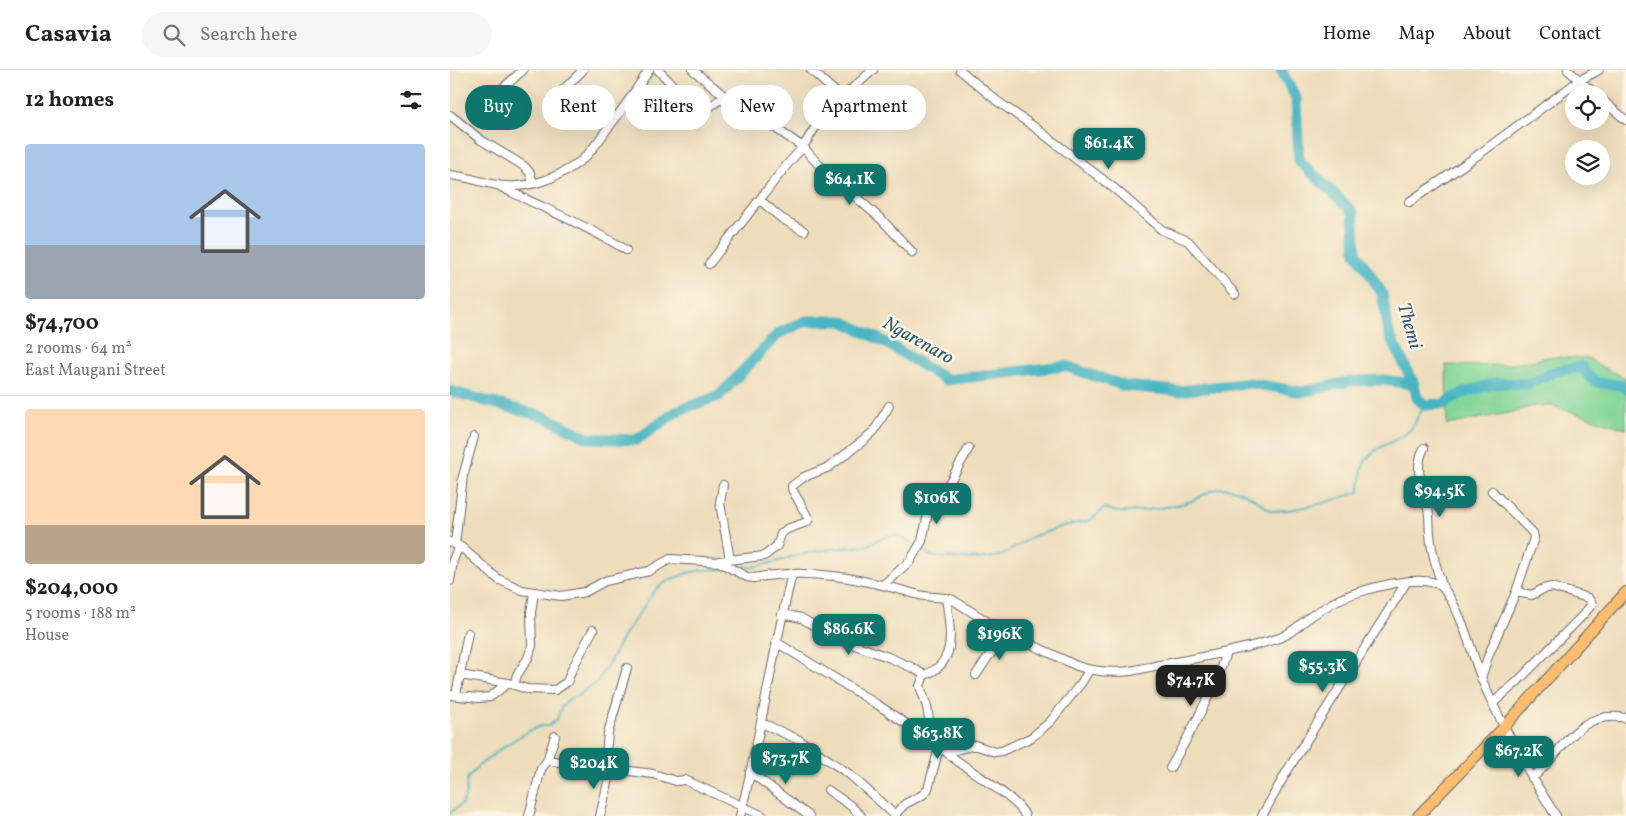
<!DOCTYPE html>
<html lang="en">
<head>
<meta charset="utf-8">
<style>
  body { margin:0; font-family:Vollkorn,serif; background:#f6f6f6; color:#202124; height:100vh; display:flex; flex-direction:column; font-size:19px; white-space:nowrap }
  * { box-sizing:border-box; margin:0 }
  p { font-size:16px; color:#757577 }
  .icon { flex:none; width:28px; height:28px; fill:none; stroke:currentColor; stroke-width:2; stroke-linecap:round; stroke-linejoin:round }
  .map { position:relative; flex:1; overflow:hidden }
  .side { display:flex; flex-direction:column; background:#fff; width:450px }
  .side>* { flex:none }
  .hud { position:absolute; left:15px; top:15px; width:475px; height:45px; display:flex; gap:10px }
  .tools { position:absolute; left:1115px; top:15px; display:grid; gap:10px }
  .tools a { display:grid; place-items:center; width:45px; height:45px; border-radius:50%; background:#fff; box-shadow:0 5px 20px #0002; font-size:25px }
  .price { position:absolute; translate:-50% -42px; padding:0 11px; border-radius:10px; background:#0f766e; color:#fff; font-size:16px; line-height:32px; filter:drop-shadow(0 1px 2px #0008) }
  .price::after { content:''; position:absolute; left:50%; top:30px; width:15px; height:11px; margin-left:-8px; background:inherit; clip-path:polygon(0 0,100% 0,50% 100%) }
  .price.current { background:#222; color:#fff }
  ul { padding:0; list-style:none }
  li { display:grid; align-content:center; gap:10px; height:265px; padding:0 25px }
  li+li { border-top:1px solid #e0e0e0 }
  li span { display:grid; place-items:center; height:155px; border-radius:5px; color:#555 }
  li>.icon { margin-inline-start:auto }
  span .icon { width:90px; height:90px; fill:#fffc; stroke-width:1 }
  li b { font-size:21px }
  h2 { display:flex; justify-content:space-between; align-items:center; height:60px; padding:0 25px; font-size:21px }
  .chip { padding:0 18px; border-radius:22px; background:#fff; box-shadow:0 5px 20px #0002; font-size:18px; line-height:45px }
  .chip.current { background:#0f766e; color:#fff }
  header { display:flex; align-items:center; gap:30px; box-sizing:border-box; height:70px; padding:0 25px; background:#fff; border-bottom:1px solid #e0e0e0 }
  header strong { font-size:24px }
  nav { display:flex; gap:28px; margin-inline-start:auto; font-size:18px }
  .search { width:350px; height:45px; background:#f6f6f6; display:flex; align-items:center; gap:12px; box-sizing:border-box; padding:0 18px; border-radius:28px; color:#757577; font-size:19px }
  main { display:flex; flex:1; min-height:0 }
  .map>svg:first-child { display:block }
  .green { fill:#83d698; stroke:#527c6a }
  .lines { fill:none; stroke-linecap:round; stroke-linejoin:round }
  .stream { stroke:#47b4c2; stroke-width:2 }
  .river { stroke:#47b4c2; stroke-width:11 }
  .minor-casing { stroke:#696368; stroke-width:10 }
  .major-casing { stroke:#696368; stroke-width:12 }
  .minor { stroke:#fff; stroke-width:8 }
  .major { stroke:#fcbd6f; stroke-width:10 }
  .labels { text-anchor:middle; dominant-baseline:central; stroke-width:5; stroke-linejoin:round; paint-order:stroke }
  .water-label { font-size:19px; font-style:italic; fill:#315c71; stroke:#fcf5e5 }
</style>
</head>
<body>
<header>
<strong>Casavia</strong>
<div class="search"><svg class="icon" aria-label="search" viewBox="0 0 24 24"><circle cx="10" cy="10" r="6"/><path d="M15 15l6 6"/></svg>Search here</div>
<nav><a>Home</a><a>Map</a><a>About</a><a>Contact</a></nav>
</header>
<main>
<section class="side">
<h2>12 homes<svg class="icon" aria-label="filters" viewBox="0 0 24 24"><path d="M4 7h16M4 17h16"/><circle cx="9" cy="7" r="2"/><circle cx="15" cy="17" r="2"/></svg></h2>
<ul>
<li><span style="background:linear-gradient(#a9c7e8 65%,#9aa5b1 0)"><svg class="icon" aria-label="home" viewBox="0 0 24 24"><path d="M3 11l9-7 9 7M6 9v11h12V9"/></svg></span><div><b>$74,700</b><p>2 rooms · 64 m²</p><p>East Maugani Street</p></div></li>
<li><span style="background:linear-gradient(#ffd9b3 75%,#b9a48a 0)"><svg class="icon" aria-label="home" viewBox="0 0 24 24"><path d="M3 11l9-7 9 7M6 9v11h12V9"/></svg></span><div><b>$204,000</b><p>5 rooms · 188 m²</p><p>House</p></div></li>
</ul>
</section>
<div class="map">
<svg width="1176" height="746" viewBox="0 0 1176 746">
  <rect width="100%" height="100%" fill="#fcf5e5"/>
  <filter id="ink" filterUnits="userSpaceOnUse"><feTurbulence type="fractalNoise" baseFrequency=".02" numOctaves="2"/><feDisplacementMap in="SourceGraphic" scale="10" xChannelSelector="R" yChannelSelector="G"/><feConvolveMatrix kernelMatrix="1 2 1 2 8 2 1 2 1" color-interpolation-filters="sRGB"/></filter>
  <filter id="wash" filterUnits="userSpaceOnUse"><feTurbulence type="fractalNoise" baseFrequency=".0096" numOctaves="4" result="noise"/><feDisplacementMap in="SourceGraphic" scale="20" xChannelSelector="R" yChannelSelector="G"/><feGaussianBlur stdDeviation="1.12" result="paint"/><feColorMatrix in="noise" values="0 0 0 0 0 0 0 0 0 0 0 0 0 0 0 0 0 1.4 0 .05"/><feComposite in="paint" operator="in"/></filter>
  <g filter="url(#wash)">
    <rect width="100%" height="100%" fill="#edb"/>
    <path class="green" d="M1098,287l40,1 13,9 25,11v51l-73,-23h-20l-15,5 -71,14 -1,-60c35,1 69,2 102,-8z"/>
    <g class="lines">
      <path class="stream" d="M470,478l13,9 45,2 23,-3 33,-20 30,-10 27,-6 14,-12c5,2 10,4 15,4 10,2 61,-7 72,-11 10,-4 19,-13 31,-13 19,1 34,12 48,23 30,0 59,-10 88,-19 3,-8 1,-19 4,-26 8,-20 31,-22 46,-35 6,-6 10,-19 16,-26
        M286,498l17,-1 30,-7 14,-5 33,-6 36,-3 13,-7 13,-4 8,1 16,10
        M0,743l12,-9 4,-10 1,-15 10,-12 29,-22 23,-14 12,-5h8l8,-7 5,-13 4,-5 11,-5 20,-14 16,-26 11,-21 32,-46 13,-9 19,-7 13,-3 25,-1"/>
      <path class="river" d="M831,0l15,28 3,63 54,51 3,41 26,40 7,41 25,50 3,14 8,7 18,-1 20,-11 33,-10 31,1 29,-13 26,-4c3,4 6,10 10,12 9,8 24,2 34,9
        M0,321l95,26 43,21 48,2 43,-30 40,-14 60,-63 27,-12h36l43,21 61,38 119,-14 60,20 53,5 72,-8 52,9 50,-11 31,-1 31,4"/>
    </g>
  </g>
  <g filter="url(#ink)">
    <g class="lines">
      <defs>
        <path id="minor" d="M208,0l39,40 6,1c9,-4 15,-14 25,-12l28,16 47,32 14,16 65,57 30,32
          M243,0l35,29
          M361,0l31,28
          M510,0l37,31 36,25 82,63 47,41 26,11 47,53
          M1118,0l27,24
          M113,20l20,-20
          M44,26l29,-26
          M1151,29l25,21
          M0,45l31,25 43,26 6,7 3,10
          M0,105c23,2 44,13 67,11 23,-1 49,-13 66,-27 10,-9 17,-20 24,-30 16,-19 29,-39 42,-59
          M51,117c41,21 86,38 125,63
          M310,130l21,18 23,13
          M959,132l62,-42 109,-80 19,-10
          M259,194l77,-98 17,-19 13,-21 30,-32 27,-24
          M974,378c-11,22 -1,39 4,60 2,9 1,18 2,27 2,19 7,36 13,53
          M273,415l-3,18 10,57
          M0,472l11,5 37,32 24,11 12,2 27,4 24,-4 20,-11 44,-10 21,-12 49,3 28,15 7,1c56,-11 110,1 165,17 11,3 23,1 34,5l46,29 78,37c18,6 35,7 54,5 49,-11 100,-17 148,-33 12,-4 21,-14 31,-21 8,-6 17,-11 26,-16 19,-10 93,-32 108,-12 21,28 27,66 41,98 20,45 45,88 71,129
          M5,474l8,-68 11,-39
          M269,491l45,-5 13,-10 4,-12 6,-5 20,-7 2,-3 -2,-3 -15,-27v-3l12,-9 25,-10 35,-27 10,-9 15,-25
          M0,511l3,-21 6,-14
          M434,514l26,-23 12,-20 7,-32 8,-7 7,-10 25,-44
          M332,544l19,4 37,21 50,18 25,11 11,7
          M326,572l102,63 45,30 16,13 10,4 26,-7 20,7 7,-1 30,-14 18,-15 32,-40 7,-12
          M10,605l48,8 19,6 28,1 12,-8 5,-13 21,-39
          M526,605l12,-18 20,-23
          M1031,608l8,-24 27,-62 18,-54 -1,-5 -41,-42
          M64,615l3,-10 11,-17 4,-12 -1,-33 3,-21
          M0,625l29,3 11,-1 18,-14
          M6,625l12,-62
          M1043,633l25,-22 65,-66 9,-11 -4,-6 -36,-11 -9,2 -11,6 -16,-3
          M312,653l37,17 50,34 47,42
          M483,673l-6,-36 -7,-21 4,-11c35,-11 26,-49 22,-77
          M494,680c17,17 75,48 81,66
          M97,691l8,-25
          M720,698c22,-37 42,-74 56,-115
          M149,700l7,-16 2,-21 19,-65
          M300,702l59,44
          M1082,708c32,-26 44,-69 94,-60
          M378,720l23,16 10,10
          M444,745l11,-11 19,-10 4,-5 11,-41
          M79,746l12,-47 6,-8h7l45,9h23l31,4 23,7 9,-1 78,36
          M150,746l11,-46
          M290,746c21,-80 32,-162 52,-242
          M812,746l25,-45 119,-188"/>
        <path id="major" d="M968,746l87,-90 121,-134"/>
      </defs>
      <use href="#minor" class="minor-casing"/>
      <use href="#major" class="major-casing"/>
      <use href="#minor" class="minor"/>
      <use href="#major" class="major"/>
    </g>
  </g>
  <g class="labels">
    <g class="water-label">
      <text transform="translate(959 256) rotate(74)">Themi</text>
      <text transform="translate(468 271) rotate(29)">Ngarenaro</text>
    </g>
  </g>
</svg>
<div class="tools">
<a><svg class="icon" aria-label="locate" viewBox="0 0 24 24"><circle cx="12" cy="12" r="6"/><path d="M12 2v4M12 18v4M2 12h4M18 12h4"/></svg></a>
<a><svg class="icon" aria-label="layers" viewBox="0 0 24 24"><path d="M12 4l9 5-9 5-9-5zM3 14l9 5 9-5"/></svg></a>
</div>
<b class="price" style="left:659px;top:100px">$61.4K</b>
<b class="price" style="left:400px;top:136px">$64.1K</b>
<b class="price" style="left:990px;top:448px">$94.5K</b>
<b class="price" style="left:487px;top:455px">$106K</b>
<b class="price" style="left:399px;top:586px">$86.6K</b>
<b class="price" style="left:550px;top:591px">$196K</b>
<b class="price" style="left:873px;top:623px">$55.3K</b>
<b class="price current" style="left:741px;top:637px">$74.7K</b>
<b class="price" style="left:488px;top:690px">$63.8K</b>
<b class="price" style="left:1069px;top:708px">$67.2K</b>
<b class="price" style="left:336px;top:715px">$73.7K</b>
<b class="price" style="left:144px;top:720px">$204K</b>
<div class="hud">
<a class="chip current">Buy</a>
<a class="chip">Rent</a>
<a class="chip">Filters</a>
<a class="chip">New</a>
<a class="chip">Apartment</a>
</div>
</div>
</main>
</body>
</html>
